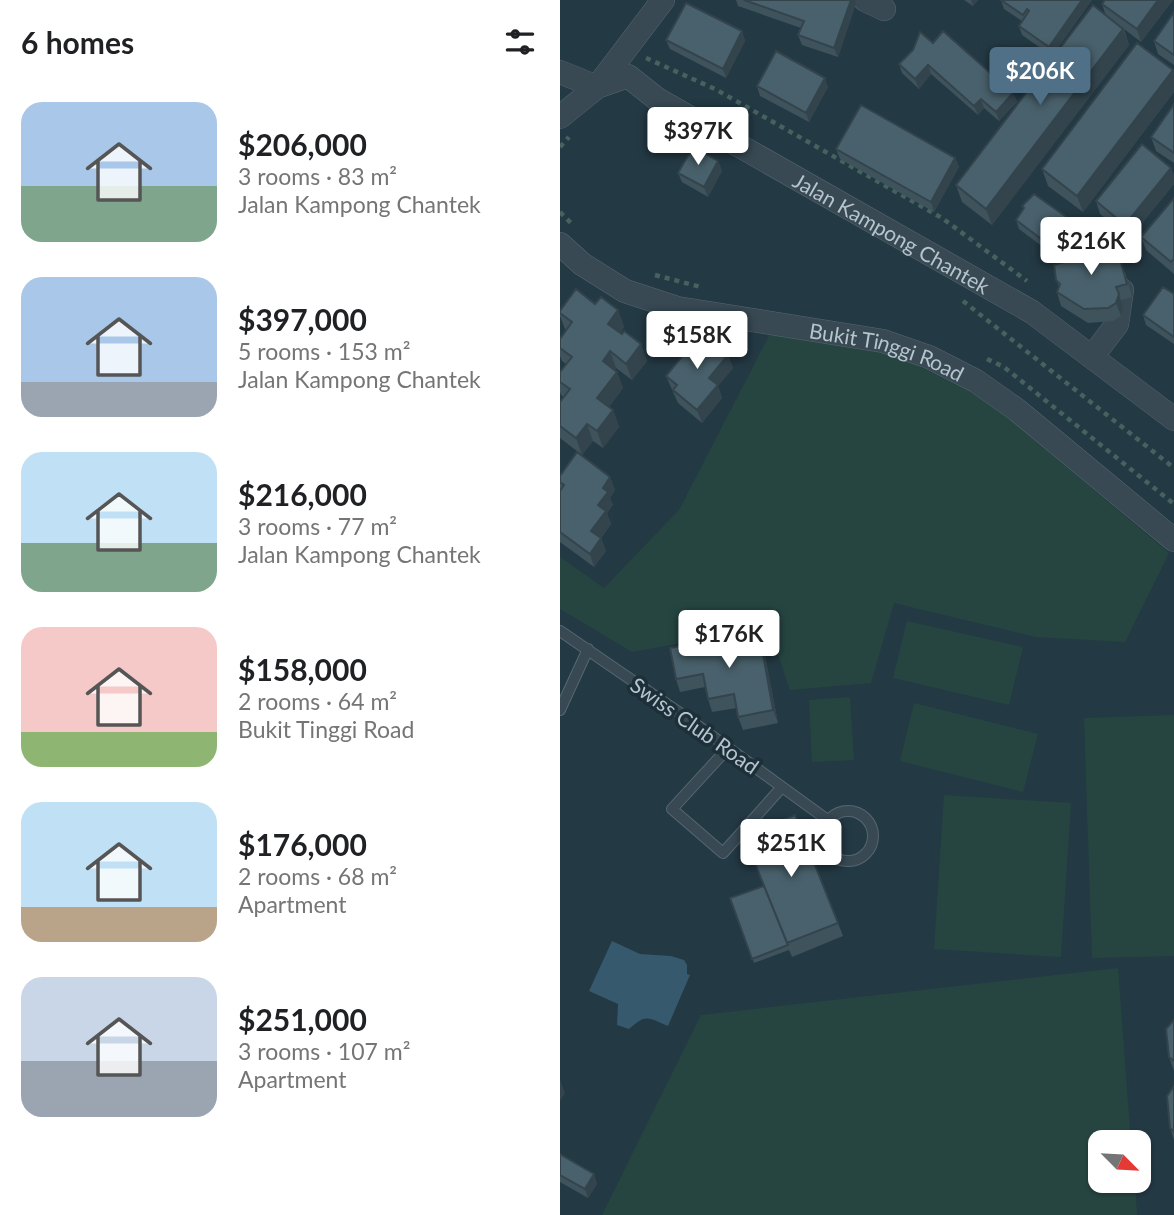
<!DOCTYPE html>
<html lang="en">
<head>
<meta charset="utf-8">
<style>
  body { margin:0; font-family:Lato,sans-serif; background:#f2f2f2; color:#202124; height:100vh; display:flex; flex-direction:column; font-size:26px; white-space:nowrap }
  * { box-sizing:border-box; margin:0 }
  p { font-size:23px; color:#757577 }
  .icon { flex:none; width:38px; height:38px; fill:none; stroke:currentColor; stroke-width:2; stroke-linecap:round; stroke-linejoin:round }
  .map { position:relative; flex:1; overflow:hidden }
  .details { display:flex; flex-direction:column; background:#fff; width:560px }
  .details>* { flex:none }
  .needle { width:46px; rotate:114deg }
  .fabs { position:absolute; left:528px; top:1130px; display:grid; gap:14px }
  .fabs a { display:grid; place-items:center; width:63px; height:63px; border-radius:14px; background:#fff; box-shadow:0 2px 5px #0004; font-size:35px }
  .price { position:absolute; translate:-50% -60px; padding:0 16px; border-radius:7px; background:#fff; color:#222; font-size:23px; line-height:46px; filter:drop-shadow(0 2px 4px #0008) }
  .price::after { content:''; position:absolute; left:50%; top:42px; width:21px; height:16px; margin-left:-10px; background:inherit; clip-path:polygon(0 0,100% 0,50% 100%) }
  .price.on { background:#4f7087; color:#fff }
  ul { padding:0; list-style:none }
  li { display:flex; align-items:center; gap:21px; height:175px; padding:0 21px }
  li span { display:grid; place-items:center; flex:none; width:196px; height:140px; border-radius:21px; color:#555 }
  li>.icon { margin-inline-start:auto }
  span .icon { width:84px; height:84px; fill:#fffc; stroke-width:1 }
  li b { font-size:30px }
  h2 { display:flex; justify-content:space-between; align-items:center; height:84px; padding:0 21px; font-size:30px }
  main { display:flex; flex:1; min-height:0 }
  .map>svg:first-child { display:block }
  .green { fill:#264541 }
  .water { fill:#36596d }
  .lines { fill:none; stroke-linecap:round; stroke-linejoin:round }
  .service-casing { stroke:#566771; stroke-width:12 }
  .minor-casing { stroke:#566771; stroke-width:24 }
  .path { stroke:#46625f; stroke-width:4.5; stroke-dasharray:5 5; stroke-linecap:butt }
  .service { stroke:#384953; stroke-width:10 }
  .minor { stroke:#384953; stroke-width:23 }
  .wall { fill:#3f535d }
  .shaded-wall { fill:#33444c }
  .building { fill:#49616c; stroke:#33444c; stroke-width:2 }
  .labels { text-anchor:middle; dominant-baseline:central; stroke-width:7; stroke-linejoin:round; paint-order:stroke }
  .street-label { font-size:21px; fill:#b5c4cd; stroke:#1d2f39 }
</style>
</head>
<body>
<main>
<section class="details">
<h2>6 homes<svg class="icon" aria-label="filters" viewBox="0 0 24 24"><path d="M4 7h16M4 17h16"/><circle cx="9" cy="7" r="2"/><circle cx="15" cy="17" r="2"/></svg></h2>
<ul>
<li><span style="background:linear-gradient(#a9c7e8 60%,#7fa58c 0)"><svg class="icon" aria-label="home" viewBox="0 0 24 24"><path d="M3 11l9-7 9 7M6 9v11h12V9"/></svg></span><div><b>$206,000</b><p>3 rooms · 83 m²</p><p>Jalan Kampong Chantek</p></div></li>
<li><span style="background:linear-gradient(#a9c7e8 75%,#9aa5b1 0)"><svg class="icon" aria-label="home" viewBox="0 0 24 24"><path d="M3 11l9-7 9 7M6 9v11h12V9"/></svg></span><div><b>$397,000</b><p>5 rooms · 153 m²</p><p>Jalan Kampong Chantek</p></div></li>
<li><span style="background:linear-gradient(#bfe0f5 65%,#7fa58c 0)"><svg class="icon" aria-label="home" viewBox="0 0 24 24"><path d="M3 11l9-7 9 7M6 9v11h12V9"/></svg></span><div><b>$216,000</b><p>3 rooms · 77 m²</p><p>Jalan Kampong Chantek</p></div></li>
<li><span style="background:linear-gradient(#f6c9c9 75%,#8fb573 0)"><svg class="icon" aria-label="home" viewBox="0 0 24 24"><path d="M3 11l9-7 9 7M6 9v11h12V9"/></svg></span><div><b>$158,000</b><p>2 rooms · 64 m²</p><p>Bukit Tinggi Road</p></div></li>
<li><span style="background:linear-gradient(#bfe0f5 75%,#b9a48a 0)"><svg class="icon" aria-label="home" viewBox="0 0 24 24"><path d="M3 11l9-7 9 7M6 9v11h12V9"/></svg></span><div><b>$176,000</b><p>2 rooms · 68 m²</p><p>Apartment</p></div></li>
<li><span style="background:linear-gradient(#c9d6e8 60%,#9aa5b1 0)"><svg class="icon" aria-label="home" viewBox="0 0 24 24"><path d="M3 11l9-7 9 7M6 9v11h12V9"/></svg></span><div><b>$251,000</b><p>3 rooms · 107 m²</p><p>Apartment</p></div></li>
</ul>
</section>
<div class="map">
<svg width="614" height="1215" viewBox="0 0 614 1215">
  <rect width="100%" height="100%" fill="#233944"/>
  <path class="green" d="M210,334l126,21 91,45 182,153 -44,89 -89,-5 -142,-34 -23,80 -81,7 -21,-63 -137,25 -72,-43v-52l44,31 75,-78z
    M347,621l116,26 -14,58 -116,-27z
    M290,697l4,63 -42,2 -3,-62z
    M354,703l124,31 -15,58 -123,-31z
    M614,715v241l-82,2 -8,-240z
    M384,795l127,8 -10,154 -127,-8z
    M558,968l13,175h-30v38h34l2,34h-535l99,-200z"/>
  <path class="water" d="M52,941l28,13 31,2 13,4 3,5v9l3,1 -22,51c-21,-9 -22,-12 -39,3l-12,-4 1,-21 -29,-13z"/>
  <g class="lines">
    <defs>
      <path id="service" d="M0,631l130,89 139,101
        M0,710l28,-61
        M168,748l-56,61 51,44 59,-66
        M263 836a25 25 0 1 1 50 0a25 25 0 1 1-50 0Z"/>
      <g id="minor">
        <path d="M305,0l19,9"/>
        <path id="s1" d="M0,72l37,15 31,-11 29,23 375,213 142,107"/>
        <path d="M0,117l37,-30 66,-87"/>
        <path id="s2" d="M0,244l22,20 43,27 52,17 206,33 46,16 47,24 41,29 157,130"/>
        <path d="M532,357l25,-33 5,-34"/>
      </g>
    </defs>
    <use href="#service" class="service-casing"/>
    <use href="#minor" class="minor-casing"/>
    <path class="path" d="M86,58l69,31 227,129 85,63
      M0,147l9,-10
      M0,212l12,12
      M95,275l46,12
      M403,301l211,167
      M427,359l17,8 170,137"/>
    <use href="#service" class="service"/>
    <use href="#minor" class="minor"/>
  </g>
  <path class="wall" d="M176,0h119l1,3 -18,54 -36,-12 -4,-10 3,-7 -63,-22z
    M404,0h14l-5,6z
    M441,0h91l-40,56 -30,-21 -3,-9 3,-5 -18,-12z
    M545,0h68l-32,42 -17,-13 5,16 -137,180 -30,-23 -6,-17 150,-169 -4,-12z
    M614,12v53l-16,-11 -4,-13z
    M182,31l3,10 -19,37 -56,-29 -4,-9z
    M373,43l80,50 4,9 -18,19 -15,-13 -6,7 -47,-41 -12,15 -17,-16 -3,-9z
    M613,70l1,3v19l-91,120 -35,-26 -6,-17z
    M197,86l71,1 -19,35 -49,-26z
    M614,104v59l-18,-12 -5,-14z
    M276,149l119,9 4,9 -25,45 -94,-53z
    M158,161l4,10 -14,26 -26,-15 -4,-9z
    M611,168l3,8v8l-44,54 -30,-24 -4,-13z
    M614,198v76l-28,-24 -5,-13z
    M462,206l53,24 -15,20 -8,-7 -5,7 -28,-21 -3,-9 7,-11z
    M565,272l7,25 -11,3 2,7 -2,9 -8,5 -25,2 -27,-17 -4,-14 2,-5 -3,-7z
    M614,294v50l-28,-19 -3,-10z
    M35,304l23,6 6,17 -4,6 21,11 6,17 -15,19 -16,-12 -1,2 2,2 6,16 -14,19 4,3 6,17 -16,21 -10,-7 -11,14 -22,-17v-36l4,-5 -3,-2 -1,-3v-20l6,-8 -4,-3 -2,-5v-17l7,-9 -2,-1 -5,-13v-5z
    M168,355l5,13 -15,18 4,12 -20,25 -24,-20 -12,-27z
    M0,476l50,1 5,13 -5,8 3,7 -6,8 4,11 -10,14 5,13 -12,16 -34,-25z
    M199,632l4,13 15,78 -35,7 -5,-13 -1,-9 -25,4 -4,-13 -3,-12 -25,5 -4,-13z
    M170,898l108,25 5,13 -51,21 -3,-7 -35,13z
    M614,1020v51l-5,-14z
    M614,1086v54l-4,-12z
    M0,1154l34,20 3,10 -9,14 -28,-16z"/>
  <path class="shaded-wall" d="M291,0h4l1,3 -18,54 -4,-9z
    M411,0h7l-5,6z
    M522,0h10l-40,56 -3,-9z
    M598,0h15l-32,42 -4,-13z
    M563,29l6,16 -137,180 -6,-16z
    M182,31l3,10 -19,37 -3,-9z
    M368,65l3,9 -12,15 -4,-10z
    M613,70l1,3v19l-91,120 -6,-16z
    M265,78l3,9 -19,35 -3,-9z
    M453,93l4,9 -18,19 -3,-9z
    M421,99l3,9 -6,7 -4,-9z
    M395,158l4,9 -25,45 -3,-10z
    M158,161l4,10 -14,26 -4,-10z
    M611,168l3,8v8l-44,54 -5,-13z
    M512,221l3,9 -15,20 -3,-10z
    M489,234l3,9 -5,7 -3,-9z
    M559,294l4,13 -2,9 -5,-13z
    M58,310l6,17 -10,13 -6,-16z
    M81,344l6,17 -15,19 -6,-16z
    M50,351l6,17 -7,9 -6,-16z
    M168,355l5,13 -15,18 4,12 -20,25 -5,-13 12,-32z
    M57,372l6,16 -20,27 -6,-17z
    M53,410l6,17 -16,21 -6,-17z
    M27,424l6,17 -11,14 -6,-17z
    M50,477l5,13 -5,8 3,7 -6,8 4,11 -15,20 -5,-13 12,-43z
    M41,538l5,13 -12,16 -4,-13z
    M199,632l4,13 15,78 -5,-13z
    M0,1079l5,14 -5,8z
    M34,1174l3,10 -9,14 -3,-9z"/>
  <path class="building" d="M184,0h107l-17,48 -36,-13 6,-14z
    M441,0h81l-33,47 -30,-21 10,-15 -2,-2 -4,6z
    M545,0h53l-21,29 -35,-25z
    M126,3l56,28 -19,38 -57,-29z
    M533,5l30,24 -137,180 -30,-24z
    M614,12v43l-20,-14z
    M383,31l70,62 -17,19 -15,-13 -7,7 -46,-41 -13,14 -16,-15 14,-14 7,-18 13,11z
    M577,43l36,27 -96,126 -35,-27z
    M216,51l49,27 -19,35 -49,-27z
    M614,104v49l-23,-16z
    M301,105l94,53 -24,44 -95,-53z
    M582,144l29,24 -46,57 -29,-24z
    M133,147l25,14 -14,26 -26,-14z
    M474,194l38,27 -15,19 -8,-6 -5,7 -28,-21 8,-12 -2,-2z
    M614,198v61l-3,3 -30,-25z
    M527,244l23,6 10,9 7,25 -11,3 3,7 -3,9 -8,5 -24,1 -27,-17 3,-8 -4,-4 -2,-15 17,-5v-12z
    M603,287l11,7v43l-31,-22z
    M16,289l19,15 6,-7 17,13 -10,14 14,10 2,-3 17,13 -15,20 -16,-13 -7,10 14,11 -20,26 16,12 -16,21 -10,-7 -11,14 -16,-12v-24l10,-13 -10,-7v-10l12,-15 -12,-9v-9l12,-17 -12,-9v-2z
    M141,333l27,22 -19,23 9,7 -21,25 -24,-20 4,-5 -11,-9z
    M17,452l33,25 -7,11 5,4 -10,13 8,6 -15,20 10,7 -11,16 -30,-22v-41l4,-6 -4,-3v-6z
    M199,632l14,78 -35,7 -4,-23 -26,5 -5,-25 -27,5 -6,-31z
    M235,815l43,108 -51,20 -43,-107z
    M204,886l24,59 -36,14 -22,-61z
    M614,1020v41l-5,-4 -3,-28z
    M614,1086v46l-4,-4 -3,-32z
    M0,1154l34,20 -9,15 -25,-14z"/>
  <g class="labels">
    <g class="street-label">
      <text stroke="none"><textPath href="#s1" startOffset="380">Jalan Kampong Chantek</textPath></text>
      <text stroke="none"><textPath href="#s2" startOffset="350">Bukit Tinggi Road</textPath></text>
      <text transform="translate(135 725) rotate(35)">Swiss Club Road</text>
    </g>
  </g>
</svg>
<div class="fabs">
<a><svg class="needle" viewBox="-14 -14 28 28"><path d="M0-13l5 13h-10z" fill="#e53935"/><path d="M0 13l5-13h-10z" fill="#757577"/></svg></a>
</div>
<b class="price on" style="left:480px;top:107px">$206K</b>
<b class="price" style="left:138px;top:167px">$397K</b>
<b class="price" style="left:531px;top:277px">$216K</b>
<b class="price" style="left:137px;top:371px">$158K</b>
<b class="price" style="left:169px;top:670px">$176K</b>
<b class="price" style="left:231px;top:879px">$251K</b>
</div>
</main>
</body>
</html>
